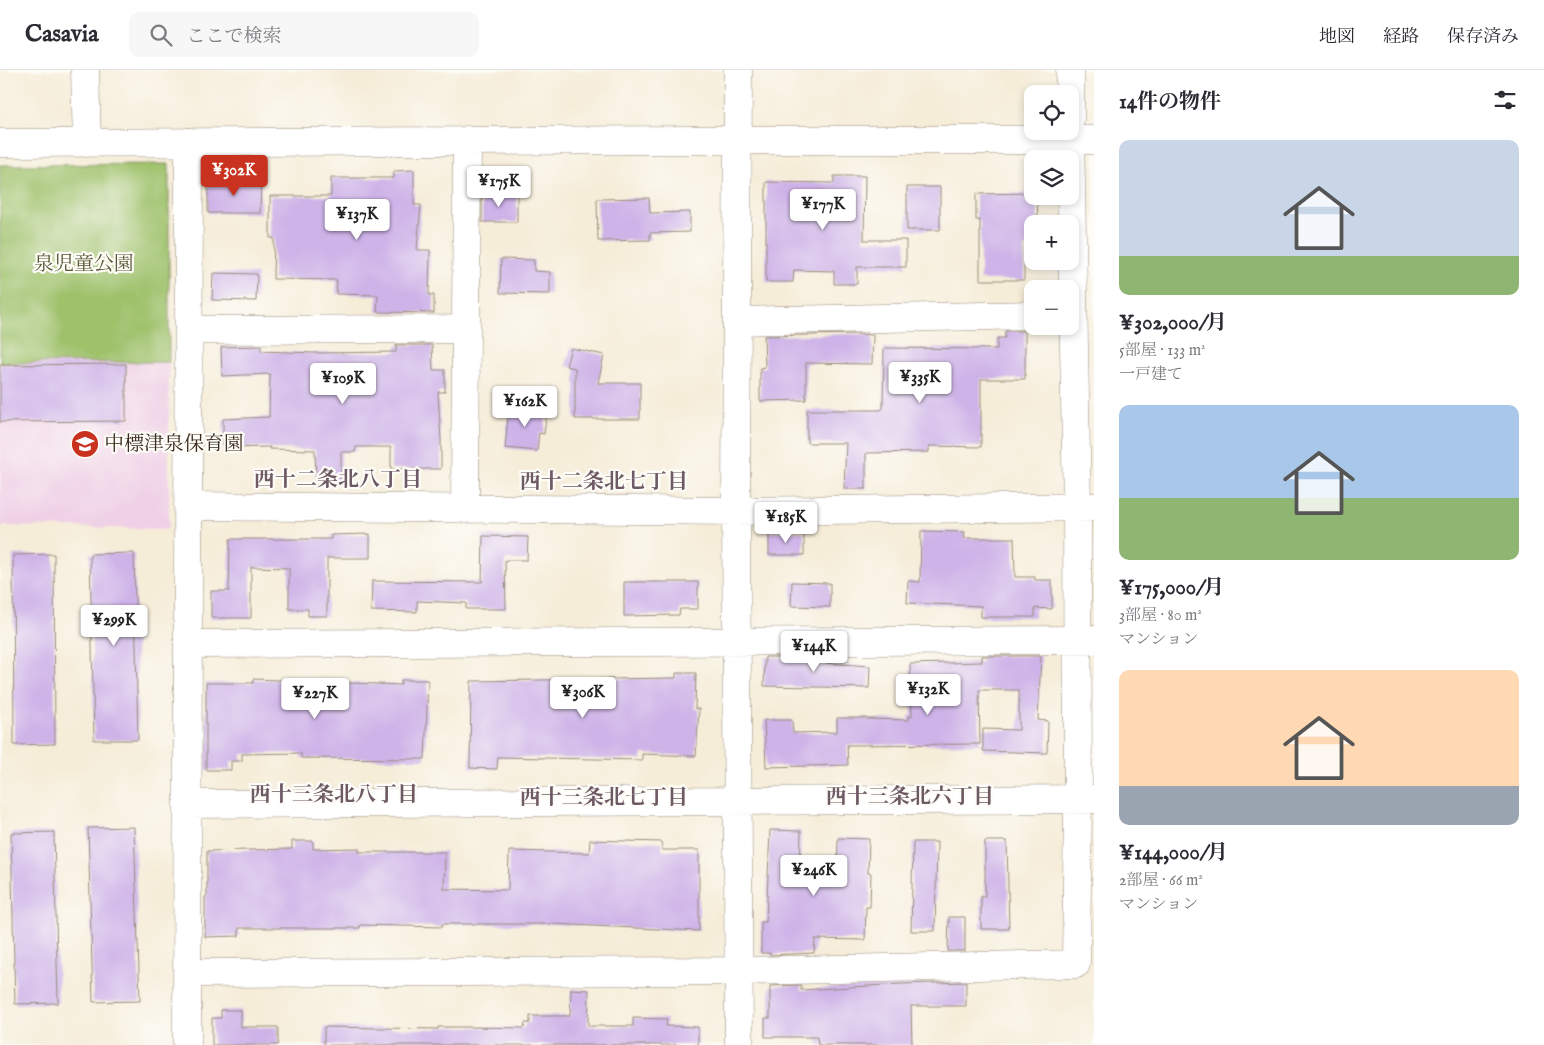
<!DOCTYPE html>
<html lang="ja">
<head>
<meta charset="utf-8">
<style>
  body { margin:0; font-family:"IM FELL English","Noto Serif JP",serif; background:#f7f7f7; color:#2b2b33; height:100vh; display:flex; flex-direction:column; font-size:19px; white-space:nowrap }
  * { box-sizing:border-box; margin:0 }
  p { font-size:16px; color:#7c7c81 }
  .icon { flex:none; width:28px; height:28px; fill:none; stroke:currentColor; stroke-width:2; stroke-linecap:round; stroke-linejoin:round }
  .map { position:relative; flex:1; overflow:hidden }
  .sheet { display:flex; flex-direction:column; background:#fff; width:450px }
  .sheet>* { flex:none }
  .tools { position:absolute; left:1024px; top:15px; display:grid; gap:10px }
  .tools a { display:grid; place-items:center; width:55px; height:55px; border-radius:10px; background:#fff; box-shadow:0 2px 8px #0003; font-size:25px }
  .price { position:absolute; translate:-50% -42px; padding:0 11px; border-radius:5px; background:#fff; color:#222; font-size:16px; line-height:32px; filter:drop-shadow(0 1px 2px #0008) }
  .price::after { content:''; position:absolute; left:50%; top:30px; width:15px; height:11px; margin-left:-8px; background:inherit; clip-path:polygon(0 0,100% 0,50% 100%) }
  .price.current { background:#c8321e; color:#fff }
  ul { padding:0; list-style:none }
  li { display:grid; align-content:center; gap:10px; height:265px; padding:0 25px }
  li span { display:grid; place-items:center; height:155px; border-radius:10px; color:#555 }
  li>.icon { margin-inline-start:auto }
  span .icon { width:90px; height:90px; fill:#fffc; stroke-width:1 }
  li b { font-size:21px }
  h2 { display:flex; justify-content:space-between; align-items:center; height:60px; padding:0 25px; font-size:21px }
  header { display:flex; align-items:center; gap:30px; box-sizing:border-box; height:70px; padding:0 25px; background:#fff; border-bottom:1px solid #e1e1e2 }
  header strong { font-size:24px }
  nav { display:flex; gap:28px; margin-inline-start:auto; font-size:18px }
  .search { width:350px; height:45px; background:#f7f7f7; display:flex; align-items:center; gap:12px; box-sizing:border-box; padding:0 18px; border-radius:10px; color:#7c7c81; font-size:19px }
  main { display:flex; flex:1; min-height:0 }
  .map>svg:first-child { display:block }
  .built { fill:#efd0e6 }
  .green { fill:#9ec16b; stroke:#6c7644 }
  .building { fill:#ceb3e8 }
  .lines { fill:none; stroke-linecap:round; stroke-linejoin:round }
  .minor-casing { stroke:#988c7c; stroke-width:29 }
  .minor { stroke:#fff; stroke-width:28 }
  .labels { text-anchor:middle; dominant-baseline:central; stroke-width:4.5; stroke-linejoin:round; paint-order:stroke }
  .park-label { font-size:20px; fill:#595735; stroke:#fdfcf7 }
  .poi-label { font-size:20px; fill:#3b2a1e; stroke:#fdfcf7; text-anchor:start }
  .neighbourhood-label { font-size:21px; font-weight:bold; fill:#6e5a65; stroke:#fdfcf7 }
</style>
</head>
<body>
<header>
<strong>Casavia</strong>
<div class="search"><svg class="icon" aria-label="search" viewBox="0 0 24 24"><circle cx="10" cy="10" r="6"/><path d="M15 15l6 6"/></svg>ここで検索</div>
<nav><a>地図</a><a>経路</a><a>保存済み</a></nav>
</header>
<main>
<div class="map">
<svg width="1094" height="975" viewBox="0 0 1094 975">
  <rect width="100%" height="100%" fill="#fdfcf7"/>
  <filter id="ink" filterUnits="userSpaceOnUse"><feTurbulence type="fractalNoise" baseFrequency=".02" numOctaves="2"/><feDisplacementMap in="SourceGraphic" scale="10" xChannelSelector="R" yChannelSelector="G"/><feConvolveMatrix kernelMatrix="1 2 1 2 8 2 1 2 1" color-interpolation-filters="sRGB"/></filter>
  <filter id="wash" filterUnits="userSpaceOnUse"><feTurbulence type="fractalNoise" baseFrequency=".0096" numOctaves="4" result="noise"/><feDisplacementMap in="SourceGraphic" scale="20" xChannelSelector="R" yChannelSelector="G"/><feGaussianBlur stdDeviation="1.12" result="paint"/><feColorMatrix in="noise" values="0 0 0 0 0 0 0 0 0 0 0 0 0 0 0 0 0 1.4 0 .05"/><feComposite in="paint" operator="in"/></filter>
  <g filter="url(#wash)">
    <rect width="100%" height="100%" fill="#f6edd9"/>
    <path class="built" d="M169,292v167l-169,-3v-163z"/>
    <path class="green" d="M169,94v198l-169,1v-198z"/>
    <g id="blocks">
      <path class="building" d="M414,100v35h7l-4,45h13l-1,45h5v18l-57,-1 1,-17 -42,-1 1,-14 -64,-1 1,-41h-4v-42h61v-18h63v-7z
        M834,106h31l-1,64h42v27h-49v17h-23v-13l-40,-1 -1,12h-27v-100l68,1z
        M208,111h53l-1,32h-52z
        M907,117h33v43h-33z
        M482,123l35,1v28h-35z
        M1032,123v3h5l1,28h-6v24l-8,-1v33h-44v-60h-4v-26z
        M649,128l1,15 40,-1v20l-40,1v7l-52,1 -1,-42z
        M501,189l33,1v11l16,1v22l-50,-1z
        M213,203l44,1 -1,27 -44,-1z
        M1005,261h20v48h-44v68l-52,-1v6l-63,1v36h-22l2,-46h-39v-33h74l2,-2 1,-60 113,1v-11h8z
        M856,264l17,1 -1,29 -66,-1v37l-46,1v-33l5,-1 -1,-31z
        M396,275h36l1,25h12v22h-7l3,48v29h-50v-22h-35l-1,5h-14v31l-25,1 -1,-34 -46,-1 1,-2 -47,1v-29l46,-2 1,-43 -48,2 -1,-29 40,-1v5l53,2 82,-1z
        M571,278l33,7 -6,28h42v36h-65v-51l-9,-2z
        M126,294v57l-126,1v-57z
        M509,337l38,4 -3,23 -5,-1 -2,18 -32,-3z
        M921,461l44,1 -1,6h50l1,39h20v3h17v29l-17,-1v9h-54v-11l-74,-3 1,-22 12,1z
        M769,462h35v23h-35z
        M370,464v24h-43v58h-19v-7h-19v-41l-38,-1v51h-40v-27h18l1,-52h101v-4z
        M483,466l45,1 -1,23h-22l1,49h-40v-6l-49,-2v11l-46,-1 1,-30 110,1z
        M134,483l4,187h-44l-4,-186z
        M54,484l1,190 -41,1 -1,-190z
        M624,512h74v27h-18l-1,6 -55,1z
        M792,512l38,1v24l-39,-1z
        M982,586h59l-3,64 10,1 -1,32 -64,-2v-22l36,1v-40h-40l1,54 -133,1 1,20 -82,2 -2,-47h28l1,13 44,-1v-14h30v1l42,1v-4h3l-2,-52 72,-2z
        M765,587h60v6l45,3 -1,22 -105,-2z
        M676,603h20l-1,36h4l-3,47 -54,-2v6l-144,-3 -1,12 -27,-1 1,-87 205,-3z
        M253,609l148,6v-5h27l-3,79 -124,-1v-5l-59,1v7h-11v9h-25v-87h47z
        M134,757l6,174 -47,1 -5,-174z
        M770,760l31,1 -1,45 37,1 1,-39 31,1 -1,34h3l-1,34h-4l-1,33 -50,-1 -1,14 -44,2v-2h-9v-31h5z
        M54,762l4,171 -43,1 -4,-171z
        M590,770l72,2v8h37v81l-147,-7h-110v3l-82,-2v3h-121v8l-34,1v-40l2,-1v-45l85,-2v-8h21v8l46,-1v4h86l-1,37 64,1 1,-39 80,2z
        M985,771h22l2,88h-28v-33h4z
        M913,772h24l-2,89h-24z
        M949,847h16v34h-17z
        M966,912v24h-55l1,39h-94l-1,-8h-52v-19h5v-32l31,-1v5l100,-6z
        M571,919l18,1 -1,36h45v-8l34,1 -1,7 32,1v18h-374v-18l114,2v-2h35l51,1 1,-5h5v-7h40z
        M221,940h20v17h37v18h-66v-27h9z"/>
    </g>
  </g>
  <g filter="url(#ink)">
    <use href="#blocks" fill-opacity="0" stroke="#988c7c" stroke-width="1"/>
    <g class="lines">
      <defs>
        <path id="minor" d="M85,0l2,73
          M738,0l-2,441 3,534
          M1070,49v-49
          M0,73l702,-3h392
          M737,251l295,-6
          M189,260l277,-1
          M188,436l548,5 358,-4
          M465,439l2,-369
          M188,574l906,-4
          M187,734l907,-5
          M187,903l551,-2 338,-7 2,-165 -1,-293 -7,-375
          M187,975l2,-903"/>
      </defs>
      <use href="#minor" class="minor-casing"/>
      <use href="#minor" class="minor"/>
    </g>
  </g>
  <defs>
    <symbol id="school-disc" viewBox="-11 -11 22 22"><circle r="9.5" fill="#c8321e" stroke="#fdfcf7"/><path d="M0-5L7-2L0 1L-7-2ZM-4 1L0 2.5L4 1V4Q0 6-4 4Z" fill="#fff"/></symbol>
  </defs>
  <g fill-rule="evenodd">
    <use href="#school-disc" x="69" y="358" width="32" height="32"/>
  </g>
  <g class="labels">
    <g class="park-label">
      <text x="84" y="194">泉児童公園</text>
    </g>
    <g class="poi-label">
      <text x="104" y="374">中標津泉保育園</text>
    </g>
    <g class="neighbourhood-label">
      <text x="338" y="410">西十二条北八丁目</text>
      <text x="604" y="412">西十二条北七丁目</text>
      <text x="334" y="725">西十三条北八丁目</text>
      <text x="910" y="727">西十三条北六丁目</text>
      <text x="604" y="728">西十三条北七丁目</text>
    </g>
  </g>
</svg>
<div class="tools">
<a><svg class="icon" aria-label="locate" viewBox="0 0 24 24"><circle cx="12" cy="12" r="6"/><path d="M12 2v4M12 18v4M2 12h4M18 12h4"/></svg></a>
<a><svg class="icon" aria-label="layers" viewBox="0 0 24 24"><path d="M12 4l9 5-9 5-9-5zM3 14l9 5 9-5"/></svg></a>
<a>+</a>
<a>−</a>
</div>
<b class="price current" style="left:234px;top:127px">¥302K</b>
<b class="price" style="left:499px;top:138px">¥175K</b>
<b class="price" style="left:823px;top:161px">¥177K</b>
<b class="price" style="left:357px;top:171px">¥137K</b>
<b class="price" style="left:920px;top:334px">¥335K</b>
<b class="price" style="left:343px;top:335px">¥109K</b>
<b class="price" style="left:525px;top:358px">¥162K</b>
<b class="price" style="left:786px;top:474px">¥185K</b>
<b class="price" style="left:114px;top:577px">¥299K</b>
<b class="price" style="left:814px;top:603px">¥144K</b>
<b class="price" style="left:928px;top:646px">¥132K</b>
<b class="price" style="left:583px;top:649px">¥306K</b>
<b class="price" style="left:315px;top:650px">¥227K</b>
<b class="price" style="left:814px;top:827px">¥246K</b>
</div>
<section class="sheet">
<h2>14件の物件<svg class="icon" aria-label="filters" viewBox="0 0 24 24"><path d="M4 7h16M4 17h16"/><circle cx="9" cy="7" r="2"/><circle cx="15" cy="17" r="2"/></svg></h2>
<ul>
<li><span style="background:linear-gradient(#c9d6e8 75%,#8fb573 0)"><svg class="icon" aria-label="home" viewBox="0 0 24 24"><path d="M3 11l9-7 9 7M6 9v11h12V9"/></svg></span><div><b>¥302,000/月</b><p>5部屋 · 133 m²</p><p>一戸建て</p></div></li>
<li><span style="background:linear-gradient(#a9c7e8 60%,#8fb573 0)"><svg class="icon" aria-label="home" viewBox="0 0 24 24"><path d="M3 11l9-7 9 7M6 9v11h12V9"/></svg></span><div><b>¥175,000/月</b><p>3部屋 · 80 m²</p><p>マンション</p></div></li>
<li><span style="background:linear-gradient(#ffd9b3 75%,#9aa5b1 0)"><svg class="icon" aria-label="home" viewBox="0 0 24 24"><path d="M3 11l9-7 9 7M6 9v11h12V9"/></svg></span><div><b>¥144,000/月</b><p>2部屋 · 66 m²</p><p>マンション</p></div></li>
</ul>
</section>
</main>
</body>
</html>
